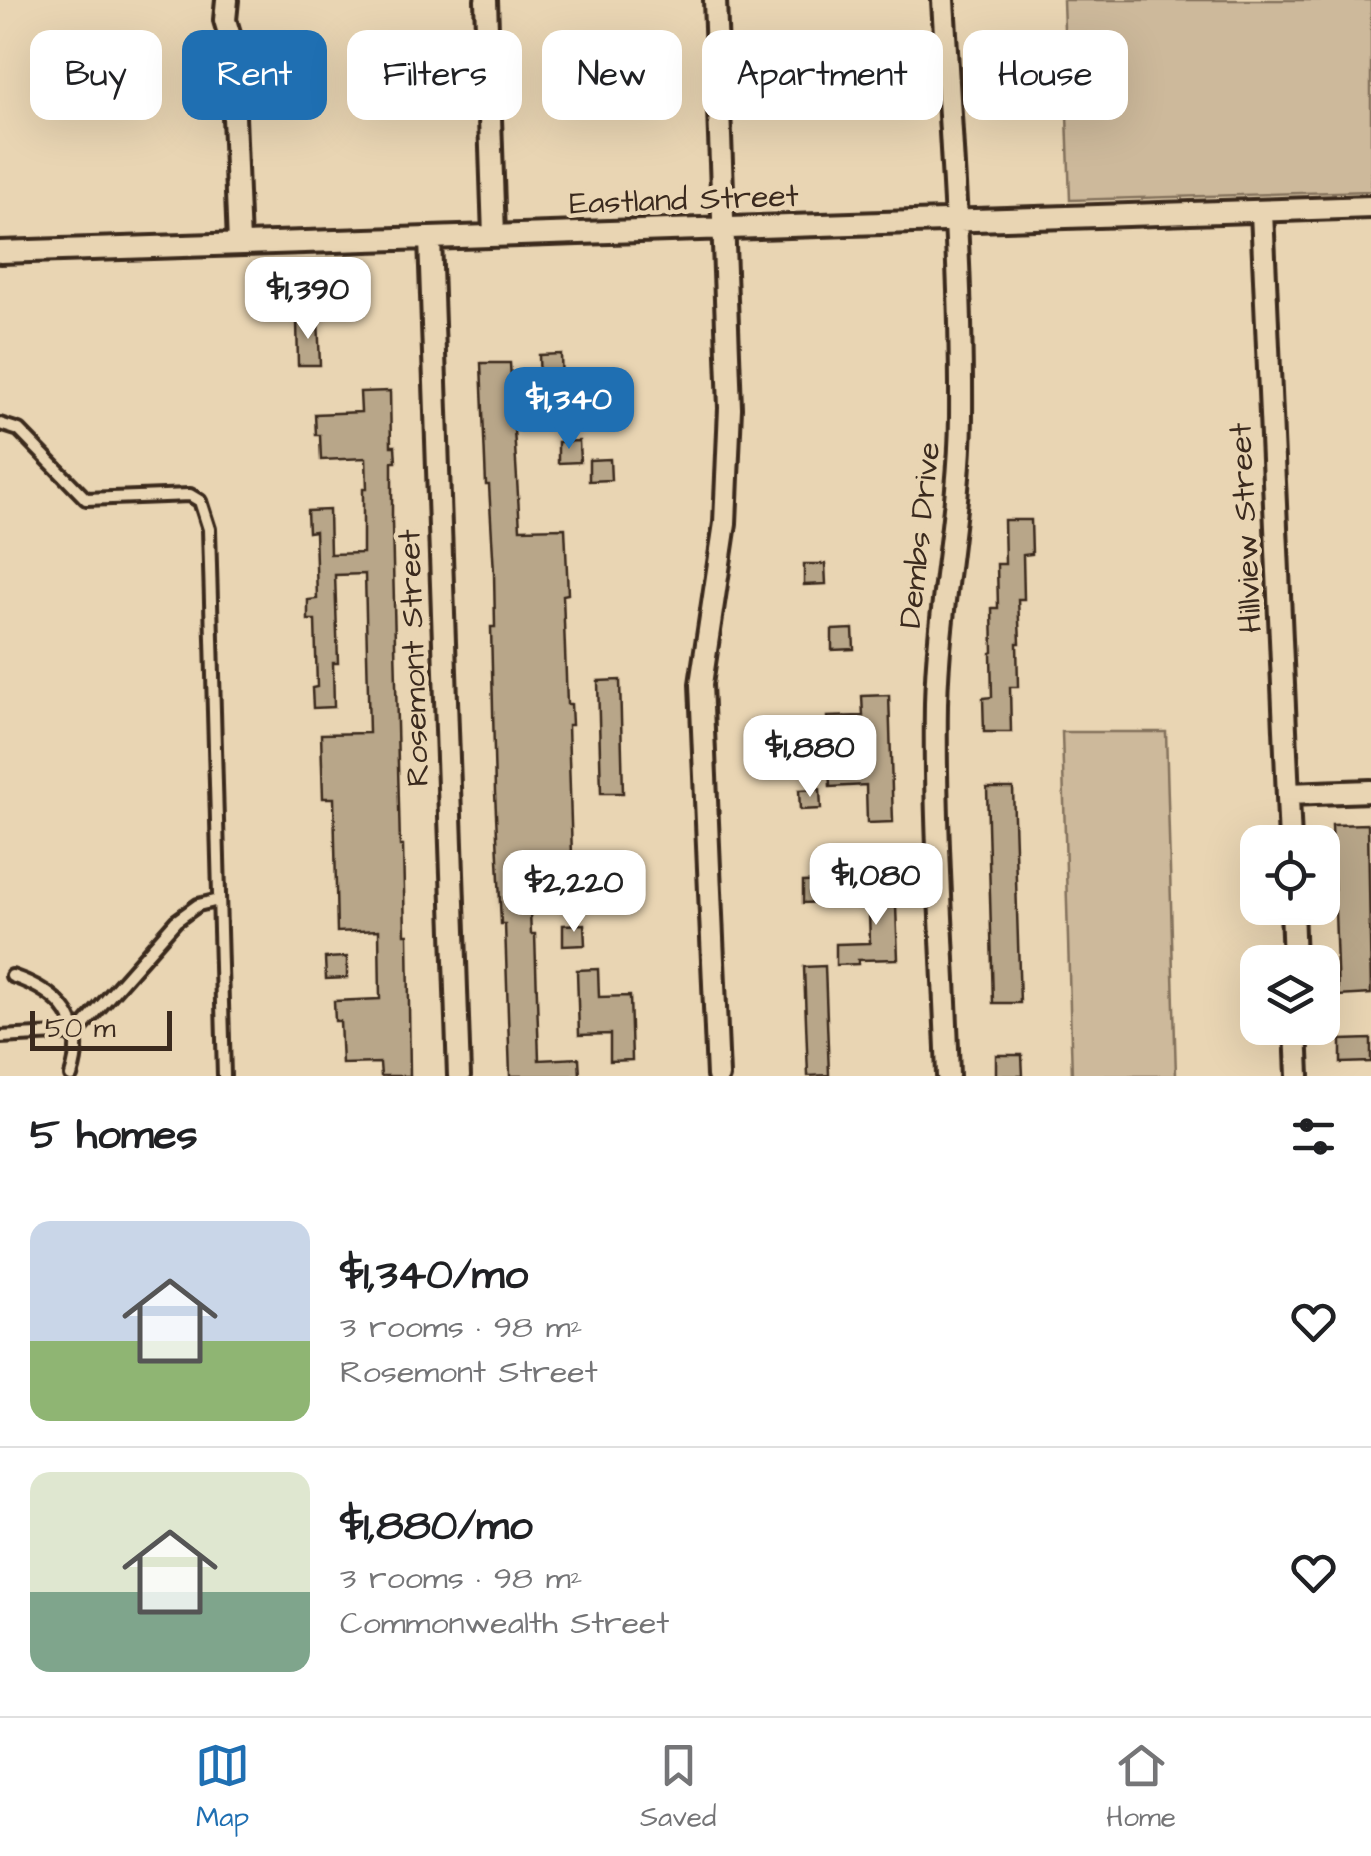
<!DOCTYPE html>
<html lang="en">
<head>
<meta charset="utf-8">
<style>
  body { margin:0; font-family:"Architects Daughter",sans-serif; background:#f6f6f6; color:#202124; height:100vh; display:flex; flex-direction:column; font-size:38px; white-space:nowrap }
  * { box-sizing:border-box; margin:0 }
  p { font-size:32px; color:#757577 }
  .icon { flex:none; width:55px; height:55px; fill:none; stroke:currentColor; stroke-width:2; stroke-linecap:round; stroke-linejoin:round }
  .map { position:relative; height:1076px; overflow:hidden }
  .panel { display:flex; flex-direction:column; background:#fff; flex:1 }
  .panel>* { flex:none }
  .guide { position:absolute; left:30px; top:30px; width:1312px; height:90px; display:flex; gap:20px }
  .fabs { position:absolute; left:1240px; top:825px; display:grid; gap:20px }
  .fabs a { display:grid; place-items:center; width:100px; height:100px; border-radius:20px; background:#fff; box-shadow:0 10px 40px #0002; font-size:50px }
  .scale { position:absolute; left:30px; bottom:25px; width:142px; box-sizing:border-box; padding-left:10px; border:5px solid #3b2a1e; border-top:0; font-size:28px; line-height:35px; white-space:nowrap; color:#3b2a1e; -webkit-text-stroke:8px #e9d5b3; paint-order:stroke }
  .price { position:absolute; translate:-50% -85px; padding:0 22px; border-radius:20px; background:#fff; color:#222; font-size:32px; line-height:65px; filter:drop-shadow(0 2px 5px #0008) }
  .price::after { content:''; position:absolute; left:50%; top:60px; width:30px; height:22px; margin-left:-15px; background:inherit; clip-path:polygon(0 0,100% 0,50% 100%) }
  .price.selected { background:#1f6fb2; color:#fff }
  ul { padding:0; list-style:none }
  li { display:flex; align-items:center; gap:30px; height:250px; padding:0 30px }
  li+li { border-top:2px solid #e0e0e0 }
  li span { display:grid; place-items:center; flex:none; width:280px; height:200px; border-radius:20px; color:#555 }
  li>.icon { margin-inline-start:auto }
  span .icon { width:120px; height:120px; fill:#fffc; stroke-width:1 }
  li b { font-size:42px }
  h2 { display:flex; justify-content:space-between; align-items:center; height:120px; padding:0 30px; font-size:42px }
  .pill { padding:0 35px; border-radius:20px; background:#fff; box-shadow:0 10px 40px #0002; font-size:35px; line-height:90px }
  .pill.selected { background:#1f6fb2; color:#fff }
  .tab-bar { display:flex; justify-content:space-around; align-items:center; height:140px; border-top:2px solid #e0e0e0; background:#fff; font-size:28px; color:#757577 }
  .tab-bar a { display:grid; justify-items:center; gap:5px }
  .tab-bar .selected { color:#1f6fb2 }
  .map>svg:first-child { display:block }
  .green { fill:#cdb99b; stroke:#84725c; stroke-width:2.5 }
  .building { fill:#b8a689; stroke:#3b2a1e; stroke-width:2.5 }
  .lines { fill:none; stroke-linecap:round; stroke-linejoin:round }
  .service-casing { stroke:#3b2a1e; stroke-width:18 }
  .minor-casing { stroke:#3b2a1e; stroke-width:28 }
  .service { stroke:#e9d5b3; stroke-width:10 }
  .minor { stroke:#e9d5b3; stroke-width:20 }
  .labels { text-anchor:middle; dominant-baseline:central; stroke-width:9; stroke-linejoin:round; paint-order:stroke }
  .street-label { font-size:32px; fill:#3b2a1e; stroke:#e9d5b3 }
</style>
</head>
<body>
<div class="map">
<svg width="1371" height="1076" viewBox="0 0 1371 1076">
  <rect width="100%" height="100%" fill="#e9d5b3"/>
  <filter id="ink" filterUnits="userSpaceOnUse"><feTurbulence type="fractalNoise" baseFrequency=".01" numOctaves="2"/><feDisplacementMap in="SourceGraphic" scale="20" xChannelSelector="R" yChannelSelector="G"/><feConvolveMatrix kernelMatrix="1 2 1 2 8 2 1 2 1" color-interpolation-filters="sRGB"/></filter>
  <g filter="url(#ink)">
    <path class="green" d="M1063,0h308v191l-301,9z
      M1062,732h104l10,344h-104z"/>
    <path class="building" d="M318,318l2,47h-22l-1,-46z
      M561,354l2,64h-22l-2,-63z
      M481,363h29l10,166 45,-1 3,66 -5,1 4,109h4l1,21h-4l4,131 -44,1 1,32 2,45h4l4,126 40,-2 1,18h-70l-5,-152h-4l-6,-132 -4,-165h4l-1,-54 -5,-88h-3z
      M390,391l1,55h4l1,16h-4v60l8,324h3l2,88h3l2,142h-29l-1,-13 -38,1 -2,-43h-5l-1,-20 46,-2 -1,-69 -42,2 -3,-134h-11l-2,-64 48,-1 -4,-159 -30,1 3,88h-5l1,44 -21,1 -1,-20 5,-1 -2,-67h-7v-20l9,-1 -2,-68 -7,1 -1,-21 22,-1 1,44 33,-1v-64h4l-1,-31 -45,2 -1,-25h-4l-1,-21 46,-2 -1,-20z
      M579,441l1,21 -22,1v-21z
      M610,459l1,21 -22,1v-21z
      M1004,520h27l1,34 -9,1 1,44h-6l2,44h-3l1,44h-8l1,45h-27l-1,-34 9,-1 -1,-44 2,-1 -1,-44h6l-1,-44h8z
      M804,564h21l1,20 -22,1z
      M853,629l1,20 -22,1v-20z
      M620,680l3,113h-22l-3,-112z
      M889,695l4,127 -26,1 -1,-38 -36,2 -3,-70 36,-1 -1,-20z
      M987,788h26l7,215h-27z
      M820,789l1,20 -21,1 -1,-20z
      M1368,824l3,170 -33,2 -6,-171z
      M854,856v21l-21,1 -1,-21z
      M605,866h21l1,20 -22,1z
      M895,880l3,79 -40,1v4l-22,1v-21l34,-1 -2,-62z
      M595,881l1,21h-22l-1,-20z
      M824,881l1,21 -22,1v-21z
      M584,924l1,21 -22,1v-21z
      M347,957v21l-21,1 -1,-21z
      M825,966l4,109 -21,1 -4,-109z
      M598,969l1,28 31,-1 2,64 -22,1v-27l-31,1 -2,-65z
      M1371,1039v23l-30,1v-23z
      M996,1055h26l1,21h-27z"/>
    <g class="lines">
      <defs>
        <path id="service" d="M0,424l19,6 67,69 104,-4 10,6 9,28 15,547
          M12,976c50,17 76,46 59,100
          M0,1037l77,-4 99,-112 22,-16 21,-5"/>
        <path id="minor" d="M227,0l-2,20 6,20 8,204
          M486,0l8,236
          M715,0l15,408 -5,115 -24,161 17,392
          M943,0c8,139 19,278 18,417 -1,97 -23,191 -25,287 -2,124 8,249 12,372
          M1262,212l28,630
          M430,238l29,838
          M0,252l1371,-45
          M1288,794l83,-3
          M1292,908l2,54
          M1296,1028l2,48"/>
      </defs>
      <use href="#service" class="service-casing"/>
      <use href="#minor" class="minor-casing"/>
      <use href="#service" class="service"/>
      <use href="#minor" class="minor"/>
    </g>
  </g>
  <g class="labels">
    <g class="street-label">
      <text transform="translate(684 200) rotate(-2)">Eastland Street</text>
      <text transform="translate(1246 528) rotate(-93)">Hillview Street</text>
      <text transform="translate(920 535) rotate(-84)">Dembs Drive</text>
      <text transform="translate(414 658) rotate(-92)">Rosemont Street</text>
    </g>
  </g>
</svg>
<div class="fabs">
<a><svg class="icon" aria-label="locate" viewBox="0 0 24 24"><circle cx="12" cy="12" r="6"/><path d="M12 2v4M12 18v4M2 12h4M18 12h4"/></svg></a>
<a><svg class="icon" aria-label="layers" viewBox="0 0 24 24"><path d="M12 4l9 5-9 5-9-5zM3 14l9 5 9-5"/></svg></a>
</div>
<div class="scale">50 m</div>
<b class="price" style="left:308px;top:342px">$1,390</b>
<b class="price selected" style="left:569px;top:452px">$1,340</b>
<b class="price" style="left:810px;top:800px">$1,880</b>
<b class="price" style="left:876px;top:928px">$1,080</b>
<b class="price" style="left:574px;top:935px">$2,220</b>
<div class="guide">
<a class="pill">Buy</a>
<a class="pill selected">Rent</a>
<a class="pill">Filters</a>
<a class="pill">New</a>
<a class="pill">Apartment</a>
<a class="pill">House</a>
</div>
</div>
<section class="panel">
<h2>5 homes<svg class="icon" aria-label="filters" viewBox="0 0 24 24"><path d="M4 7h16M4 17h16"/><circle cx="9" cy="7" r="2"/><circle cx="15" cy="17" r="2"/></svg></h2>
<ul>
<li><span style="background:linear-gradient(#c9d6e8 60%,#8fb573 0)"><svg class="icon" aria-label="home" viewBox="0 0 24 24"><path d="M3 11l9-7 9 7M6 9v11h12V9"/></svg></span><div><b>$1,340/mo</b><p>3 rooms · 98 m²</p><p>Rosemont Street</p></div><svg class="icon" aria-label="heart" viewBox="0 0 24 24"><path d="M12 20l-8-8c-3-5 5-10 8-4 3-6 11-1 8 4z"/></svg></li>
<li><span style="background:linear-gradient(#dfe7d0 60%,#7fa58c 0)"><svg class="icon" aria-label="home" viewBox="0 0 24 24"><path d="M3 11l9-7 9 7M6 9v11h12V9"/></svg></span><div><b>$1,880/mo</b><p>3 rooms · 98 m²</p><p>Commonwealth Street</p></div><svg class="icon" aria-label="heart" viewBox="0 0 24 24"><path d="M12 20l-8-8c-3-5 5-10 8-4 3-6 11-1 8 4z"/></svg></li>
</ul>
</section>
<nav class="tab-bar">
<a class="selected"><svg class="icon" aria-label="map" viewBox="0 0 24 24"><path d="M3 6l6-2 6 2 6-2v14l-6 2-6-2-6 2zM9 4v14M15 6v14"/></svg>Map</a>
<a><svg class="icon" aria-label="saved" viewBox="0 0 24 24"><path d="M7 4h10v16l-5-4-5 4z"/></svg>Saved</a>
<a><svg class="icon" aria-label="home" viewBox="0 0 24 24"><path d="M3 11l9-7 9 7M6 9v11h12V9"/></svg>Home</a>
</nav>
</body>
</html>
